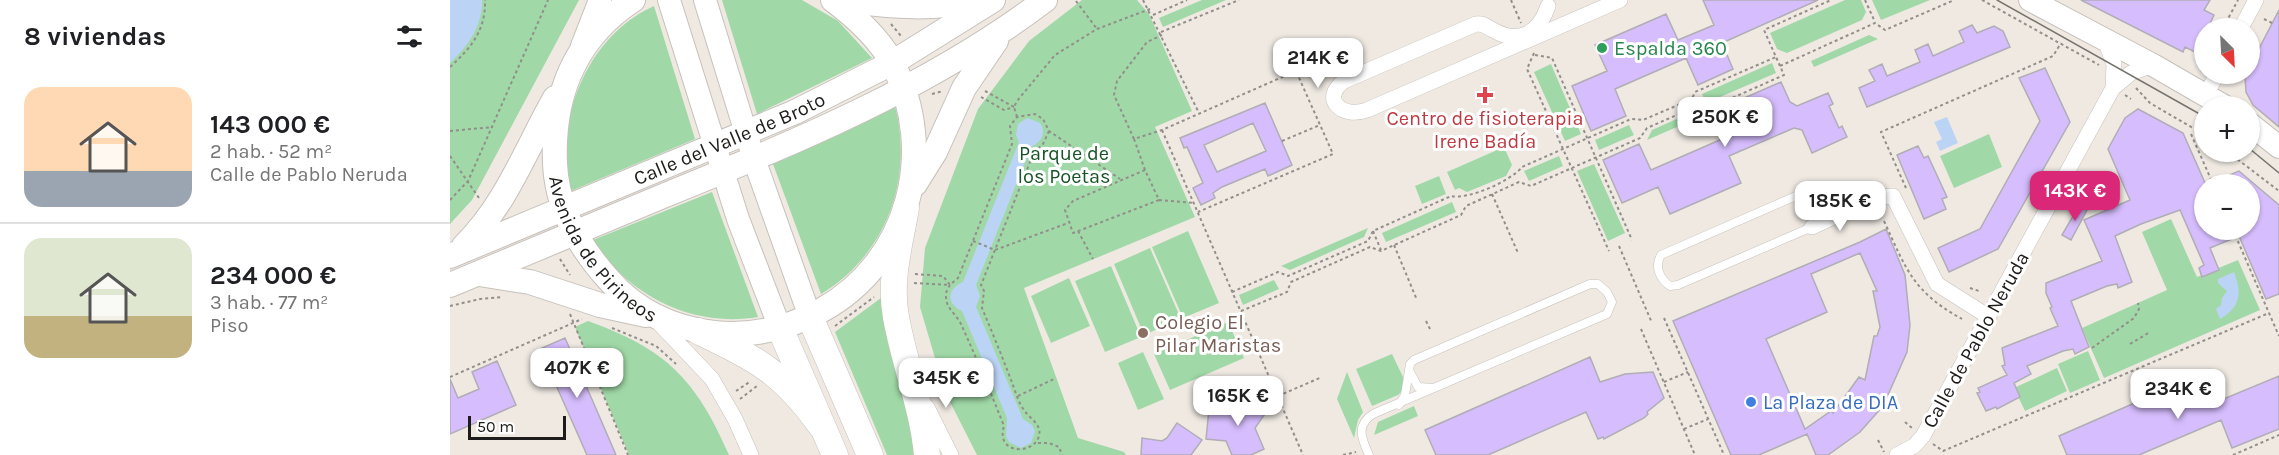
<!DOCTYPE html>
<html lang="es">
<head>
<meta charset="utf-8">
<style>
  body { margin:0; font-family:Karla,sans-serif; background:#f6f6f6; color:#202124; height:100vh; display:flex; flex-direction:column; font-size:22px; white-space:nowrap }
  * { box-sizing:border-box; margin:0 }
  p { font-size:20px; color:#757577 }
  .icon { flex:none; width:33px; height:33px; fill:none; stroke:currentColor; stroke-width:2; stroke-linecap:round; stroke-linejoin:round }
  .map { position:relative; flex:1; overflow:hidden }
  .details { display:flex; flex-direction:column; background:#fff; width:450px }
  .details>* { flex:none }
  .needle { width:39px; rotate:156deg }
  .tools { position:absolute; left:1744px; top:18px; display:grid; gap:12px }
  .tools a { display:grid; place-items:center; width:66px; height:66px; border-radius:50%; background:#fff; box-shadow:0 2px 4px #0004; font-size:30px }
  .scale { position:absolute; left:18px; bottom:15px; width:98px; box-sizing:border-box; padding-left:6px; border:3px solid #1e1c1a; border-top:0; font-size:16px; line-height:21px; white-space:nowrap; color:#1e1c1a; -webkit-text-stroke:4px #fff; paint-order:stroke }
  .price { position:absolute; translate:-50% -51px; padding:0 14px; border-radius:12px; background:#fff; color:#222; font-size:20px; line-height:39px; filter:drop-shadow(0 2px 3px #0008) }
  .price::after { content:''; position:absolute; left:50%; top:36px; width:18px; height:14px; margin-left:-9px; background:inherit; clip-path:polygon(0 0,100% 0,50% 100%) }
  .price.selected { background:#db2777; color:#fff }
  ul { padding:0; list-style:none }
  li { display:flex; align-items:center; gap:18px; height:150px; padding:0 24px }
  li+li { border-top:2px solid #e0e0e0 }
  li span { display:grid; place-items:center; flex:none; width:168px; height:120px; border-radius:18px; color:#555 }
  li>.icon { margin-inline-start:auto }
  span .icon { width:72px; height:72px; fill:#fffc; stroke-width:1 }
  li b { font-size:26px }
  h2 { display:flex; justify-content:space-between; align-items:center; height:72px; padding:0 24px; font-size:26px }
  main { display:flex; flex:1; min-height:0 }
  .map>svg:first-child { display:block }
  .green { fill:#a0d9a7 }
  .water { fill:#bbd4f6 }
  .building { fill:#d6bdfd; stroke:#b0adb5; stroke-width:1.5; fill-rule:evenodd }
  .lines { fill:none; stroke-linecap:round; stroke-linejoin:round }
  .service-casing { stroke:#c6c1ba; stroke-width:9 }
  .minor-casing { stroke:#c6c1ba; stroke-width:16 }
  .secondary-casing { stroke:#c6c1ba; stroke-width:24 }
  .primary-casing { stroke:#c6c1ba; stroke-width:26 }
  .trunk-casing { stroke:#c6c1ba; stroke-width:27 }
  .path { stroke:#928e89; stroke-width:2; stroke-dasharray:3 3; stroke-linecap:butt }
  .service { stroke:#fff; stroke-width:8 }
  .minor { stroke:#fff; stroke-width:15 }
  .secondary { stroke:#fff; stroke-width:22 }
  .primary { stroke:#fff; stroke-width:24 }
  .trunk { stroke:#fff; stroke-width:26 }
  .tram { stroke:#77746f; stroke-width:1.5 }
  .leisure-dot { fill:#2e9e5b; stroke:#fff; stroke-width:2 }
  .health-dot { fill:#e0444e; stroke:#fff; stroke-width:2 }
  .education-dot { fill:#8d6e63; stroke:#fff; stroke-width:2 }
  .shop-dot { fill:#3f7fe0; stroke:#fff; stroke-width:2 }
  .labels { text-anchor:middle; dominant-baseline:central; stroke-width:6; stroke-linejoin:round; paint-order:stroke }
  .leisure-label { font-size:20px; fill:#27864d; stroke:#fff; text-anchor:start }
  .health-label { font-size:20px; fill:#be3a42; stroke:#fff }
  .street-label { font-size:20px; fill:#1e1c1a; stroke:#fff }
  .park-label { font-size:20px; fill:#165325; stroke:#fff }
  .education-label { font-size:20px; fill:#785e54; stroke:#fff; text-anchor:start }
  .shop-label { font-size:20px; fill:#366cbe; stroke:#fff; text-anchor:start }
</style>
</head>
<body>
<main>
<section class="details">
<h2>8 viviendas<svg class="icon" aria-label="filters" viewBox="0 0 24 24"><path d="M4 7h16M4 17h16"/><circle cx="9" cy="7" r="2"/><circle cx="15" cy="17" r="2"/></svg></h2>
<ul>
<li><span style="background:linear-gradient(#ffd9b3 70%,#9aa5b1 0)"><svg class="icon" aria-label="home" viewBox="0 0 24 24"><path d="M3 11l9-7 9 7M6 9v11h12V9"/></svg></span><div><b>143 000 €</b><p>2 hab. · 52 m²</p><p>Calle de Pablo Neruda</p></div></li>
<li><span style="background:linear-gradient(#dfe7d0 65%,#c2b280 0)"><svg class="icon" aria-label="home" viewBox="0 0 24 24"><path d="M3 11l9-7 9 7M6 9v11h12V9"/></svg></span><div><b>234 000 €</b><p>3 hab. · 77 m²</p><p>Piso</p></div></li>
</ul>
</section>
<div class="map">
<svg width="1829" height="455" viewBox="0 0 1829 455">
  <rect width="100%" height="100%" fill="#efe9e2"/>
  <path class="green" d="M0,0h129l-107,200 -22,24z
    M272,0h80l36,21 34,37 -115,56z
    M632,0h55l12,14 43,97 -37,16 40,90 -171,71 54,150 46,14 2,3h-149l-32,-63 -25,-85 5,-59 53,-139 51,-68z
    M752,0h24l-63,27 -4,-9z
    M1395,0h16l5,12 -4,8 -75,33 -10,-4 -7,-16z
    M1422,0h58l-49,20z
    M204,6l41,133 -124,52c-18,-70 16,-155 83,-185z
    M1419,35l9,4 -64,28 -3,-6z
    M1322,63l4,10 -70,30 -4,-9z
    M1101,64l30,70 -16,7 -31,-69z
    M445,106c19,73 -9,149 -74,188l-48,-130z
    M1240,113l10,4 -53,23 5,-10z
    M1179,125l5,10 -35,15 -4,-10z
    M1539,134l13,33 -48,21 -14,-32z
    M1054,147l8,18 -6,11 -39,16 -8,-4 -4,2 -8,-18z
    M1109,156l4,10 -34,15 -5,-10z
    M1144,164l31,69 -17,8 -31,-70z
    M989,176l7,18 -24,10 -7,-18z
    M262,192l46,125c-65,11 -130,-21 -165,-77z
    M1002,202l4,10 -70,30 -4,-9z
    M1721,219l26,58 41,-17 22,50 -156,68 -22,-50 85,-38 -25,-58z
    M918,228l-4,9 -74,33 -9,-4z
    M738,231l31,72 -36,15 -31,-71z
    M700,248l31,71 -37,16 -30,-71z
    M661,266l30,71 -36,15 -30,-71z
    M619,278l21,48 -39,17 -20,-47z
    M824,280l5,9 -36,16 -4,-10z
    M435,295l36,160h-34l-52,-123z
    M138,321c78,28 108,58 141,134h-100l-54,-128z
    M778,322l16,36 -74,32 -16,-36z
    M1638,351l12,29 -30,13 -12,-29z
    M693,352l21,47 -26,11 -20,-47z
    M942,354l11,23v13l-5,5 -26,11 -16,-37z
    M1607,368l10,23 -42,20 -11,-23z
    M897,372l16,40 -5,8 -4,18 -17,-39z
    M964,406l4,10 -44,19 4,-13z"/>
  <path class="water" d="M0,0h32c1,25 -14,47 -32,63z
    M1497,117l11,26 -18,8 -4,-9 6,-3 -8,-17z
    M577,118l13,5c7,10 1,19 -9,24l-55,138 4,11 -4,11 47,112 9,6 3,6 -4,12 -10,5 -12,-6 -3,-6 1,-18 -45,-107c-17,-8 -14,-23 1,-29l56,-140 -3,-7 2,-11z
    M1784,272c8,21 7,35 -14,47l-4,-10 5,-4 1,-7 5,-7 -9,-8v-4z"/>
  <path class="building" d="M1253,0h115l-96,43 11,26 -35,16 -12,-27 -71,31 11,27 -35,15 -19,-45 35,-15 -12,-26 71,-31 12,26 36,-15z
    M1631,0h129l-6,10 10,5 -6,13h-3l-10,24 -10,-5 -2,5z
    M1829,10v117l-26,-22 -7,-13 -1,-16 5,-2v-8z
    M1522,25l5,8 17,-7 9,5 7,16 -143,60 -8,-19 16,-7 -6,-11 13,-6 5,12 33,-14 -5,-12 13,-6 5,12 31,-14 -5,-11z
    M1595,68l25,54 -72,127 -49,23 -11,-24 42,-19 60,-108 -21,-43z
    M1331,82l9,20 7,4 31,-13 5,11 -4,2 10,22 3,-2 5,11 -35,16 -10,-23 -8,-2 -65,28 12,27 -71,31 -12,-27 -36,16 -19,-43 36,-16 12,26 71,-31 -12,-26z
    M815,103l27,62 -24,11 -3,-7 -43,18 -9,6 2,5 -14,7 -8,-17 10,-5 -16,-36 -3,1 -4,-10zM803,123l13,28 -49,21 -13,-27z
    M1688,109l45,24 22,50v47h45v-46h-42l31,-13 40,34v89l-13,5 -27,-63 -29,12 9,22 -17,7 -3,-9 5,-3 -24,-55 -39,14 -26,12 17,46 -14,6 -1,-4 -10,2 -36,15 18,46 -14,7 -2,-5 -10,2 -36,15 4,8 -17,9 6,14 -23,12 -1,-2 -10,4 -9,-18 3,-1 -2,-4 29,-13 -5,-9 3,-1 -3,-17 56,-22 -8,-18 2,-1 -6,-14v-10l56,-22 -18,-41 46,-20 -22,-51 17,-31z
    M1468,146l6,12 4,-2 19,41 -5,2 4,10 -22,10 -27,-64z
    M1630,204l8,4 -17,32 -9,-5z
    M1436,229l19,46 5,50 -3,27 -24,54 -23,26 -32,23h-12l-9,-21 -48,21h-28l-58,-134 187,-79zM1410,253l17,38h-4l7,36 -3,9h-3l-9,44 -6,-3 -26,36 -2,-2 -26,18 -39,-90 61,-27 -16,-38z
    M115,338l29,66 22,51h-29l-47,-106z
    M1140,357l10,25 25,-8 28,-2 11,26 -17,14 1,2 -4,4 -40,21 -1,-2 -5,2 -12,-27 -98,43h-52l-11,-25z
    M47,361l19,44 -66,29v-55l8,19 21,-9 -7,-17z
    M1751,374l13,29 65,-27v53l-47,19 -11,-28 -82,35h-72l-8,-19z
    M793,394l24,17 -12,17 9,21 -13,6h-19l-6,-14 -20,-2 3,-30 18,3 6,-3z
    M727,423l25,17 -11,15h-50l1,-17 20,3 5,-3z"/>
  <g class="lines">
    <defs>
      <path id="service" d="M1355,192l11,3c7,13 6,21 -4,32l-134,58 -8,1c-10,-7 -16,-19 -9,-31z
        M960,372l8,15 16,1
        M919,455c-7,-16 -14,-29 4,-41l234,-100 5,-12 -5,-10 -9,-8h-8l-176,76 -4,4 -5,31 -6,10"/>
      <path id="minor" d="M1098,6c-9,27 -29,39 -55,24 -6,-3 -9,-7 -17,-6l-132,57c-24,18 -2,38 23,29l253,-110
        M1791,28l15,-28
        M1654,38l10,26 -1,24
        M1756,95l11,-21
        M1366,195l9,4 7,9h16
        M1362,227l65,-30 16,-1 44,88 52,33
        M207,321l55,58 23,40 16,36
        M477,407l24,48
        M1447,455l17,-9 9,-10 190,-348 18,-15 22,-8"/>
      <path id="secondary" d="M219,0l69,219 42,109
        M255,0l49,159 56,158
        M1580,0l123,65 71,41
        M132,46l18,-46
        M1800,124l29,23"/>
      <g id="primary">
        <path id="s1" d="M183,0c-58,38 -81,95 -78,164 2,44 25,84 54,116 28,32 63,48 105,53 38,4 75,-5 108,-23 87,-48 116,-158 71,-246 -14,-26 -36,-46 -60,-64"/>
        <path d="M394,0c53,8 89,9 141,0"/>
        <path d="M465,184l20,-32 29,-64 32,-47"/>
        <path d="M14,246c42,-41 62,-97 91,-148"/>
        <path id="s2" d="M0,256l345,-144 97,-49 101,-63"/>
        <path d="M29,274l51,8 70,23 46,10"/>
        <path d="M0,285c71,-29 142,-60 213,-89 133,-54 267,-109 382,-196"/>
      </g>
      <path id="trunk" d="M456,208c-6,35 -17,73 -10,109 8,46 27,91 31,138
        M360,317l60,138
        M330,328l55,127
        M248,331c59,29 84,40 123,95"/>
    </defs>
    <use href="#service" class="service-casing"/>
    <use href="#minor" class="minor-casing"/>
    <use href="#secondary" class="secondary-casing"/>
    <use href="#primary" class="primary-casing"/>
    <use href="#trunk" class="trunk-casing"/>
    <path class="path" d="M693,0l56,113
      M1061,0l10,23
      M1415,0l10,22
      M1532,0l117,65
      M626,1l21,28
      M703,15l34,-15
      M1814,19l8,4
      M441,24l10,12
      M1773,28l15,-28
      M711,32l78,-32
      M1084,53l-7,16 82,182
      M1085,55l17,3 80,182
      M1330,66l-16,-36 67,-30
      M0,67c21,-19 36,-37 35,-67
      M1751,71l4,-8
      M1686,88l14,15 55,32
      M535,91l29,16
      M482,94l11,-3
      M1675,95l6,4
      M531,97l23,13 10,-3
      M567,117l-3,-10 3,-6 38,-46 42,-26 53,-20
      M712,130l141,325
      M0,131l43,-4
      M599,131l-6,13 -9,8 -53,133 3,6 -2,17c10,24 20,48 29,72 4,10 7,22 13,30 6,9 18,14 15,26 -5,19 -44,19 -35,-10 -14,-35 -28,-69 -43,-102 -5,-10 -16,-17 -15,-28 0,-9 6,-13 12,-18l54,-134 -2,-18 7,-9 18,-3 8,5 6,12 71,48
      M1741,134l22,50
      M684,139l-20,-44 3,-14 30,-39 15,-7
      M832,141l38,-16
      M1778,152l51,39
      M0,156l29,42
      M695,170l-11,-31 28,-9 134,-59 37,83 -135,58
      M1456,188l-25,-56 172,-76 8,-13
      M1042,194l26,59
      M0,200l18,-19 80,-181
      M709,200l-86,33 -8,-23 8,-9 72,-31 14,30 35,3
      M1434,221c22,48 29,71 78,98
      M1783,230l46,106
      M628,231l15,28
      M923,231l8,19
      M523,241l22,9 73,-27
      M944,245l23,55
      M1169,246l33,77
      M110,259l10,16
      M465,274l28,2 7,9
      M464,283l36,2
      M1520,288l9,3
      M782,292l46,-20 10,4 80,-35 5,-10 78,-35c17,4 60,-15 71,-29l109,-48 12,1 49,-21 3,-7 81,-35
      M0,306l30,-7 23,-2
      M791,311l46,-19 4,-10 79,-35 11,4 80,-36 5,-9 53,-24 12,4 109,-48 7,-10 48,-21 10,3 79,-35 -4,-9 95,-43 10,7 67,-29
      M120,314l58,141
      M1214,318l60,137
      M976,321l4,8
      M385,326l39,-29
      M162,328l44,18 20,18
      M1191,329l54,126
      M1680,344l20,-12
      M1642,348l42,-30 5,-9 -1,-6
      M0,377l132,-58
      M1214,382l24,-10
      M286,391l15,-10
      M568,396l38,-18
      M828,396l44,-19
      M290,399l17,-13
      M1455,422l7,6
      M1234,429l24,-10
      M1428,440l6,12
      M588,443h11l10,4 3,8
      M1483,444l10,7 326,-138
      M893,455l13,-3
      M1783,455l46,-20"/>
    <use href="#service" class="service"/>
    <use href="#minor" class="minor"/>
    <use href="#secondary" class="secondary"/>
    <use href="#primary" class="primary"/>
    <use href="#trunk" class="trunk"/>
    <path class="tram" d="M1547,0l208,117
      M1800,149l29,24"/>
  </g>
  <circle class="leisure-dot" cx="1152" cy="48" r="6"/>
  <path class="health-dot" d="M1032 86h6v6h6v6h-6v6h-6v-6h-6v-6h6z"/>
  <circle class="education-dot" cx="693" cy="333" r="6"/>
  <circle class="shop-dot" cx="1301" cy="402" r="6"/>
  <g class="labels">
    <g class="leisure-label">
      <text x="1164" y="48">Espalda 360</text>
    </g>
    <g class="health-label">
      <text x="1035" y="118">Centro de fisioterapia<tspan x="1035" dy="23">Irene Badía</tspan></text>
    </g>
    <g class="street-label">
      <text stroke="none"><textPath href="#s2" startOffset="303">Calle del Valle de Broto</textPath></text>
      <text stroke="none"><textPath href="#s1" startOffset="292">Avenida de Pirineos</textPath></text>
      <text transform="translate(1526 340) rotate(-61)">Calle de Pablo Neruda</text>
    </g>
    <g class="park-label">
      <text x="614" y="153">Parque de<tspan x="614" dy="23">los Poetas</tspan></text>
    </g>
    <g class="education-label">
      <text x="705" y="322">Colegio El<tspan x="705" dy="23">Pilar Maristas</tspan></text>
    </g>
    <g class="shop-label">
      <text x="1313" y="402">La Plaza de DIA</text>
    </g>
  </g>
</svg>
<div class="tools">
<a><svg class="needle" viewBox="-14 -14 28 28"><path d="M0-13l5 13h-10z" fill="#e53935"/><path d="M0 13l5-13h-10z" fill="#757577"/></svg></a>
<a>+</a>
<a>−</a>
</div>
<div class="scale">50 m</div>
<b class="price" style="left:868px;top:89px">214K €</b>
<b class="price" style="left:1275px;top:148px">250K €</b>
<b class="price selected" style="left:1625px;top:222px">143K €</b>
<b class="price" style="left:1390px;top:232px">185K €</b>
<b class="price" style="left:127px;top:399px">407K €</b>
<b class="price" style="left:496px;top:409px">345K €</b>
<b class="price" style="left:1728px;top:420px">234K €</b>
<b class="price" style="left:788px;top:427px">165K €</b>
</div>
</main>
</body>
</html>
